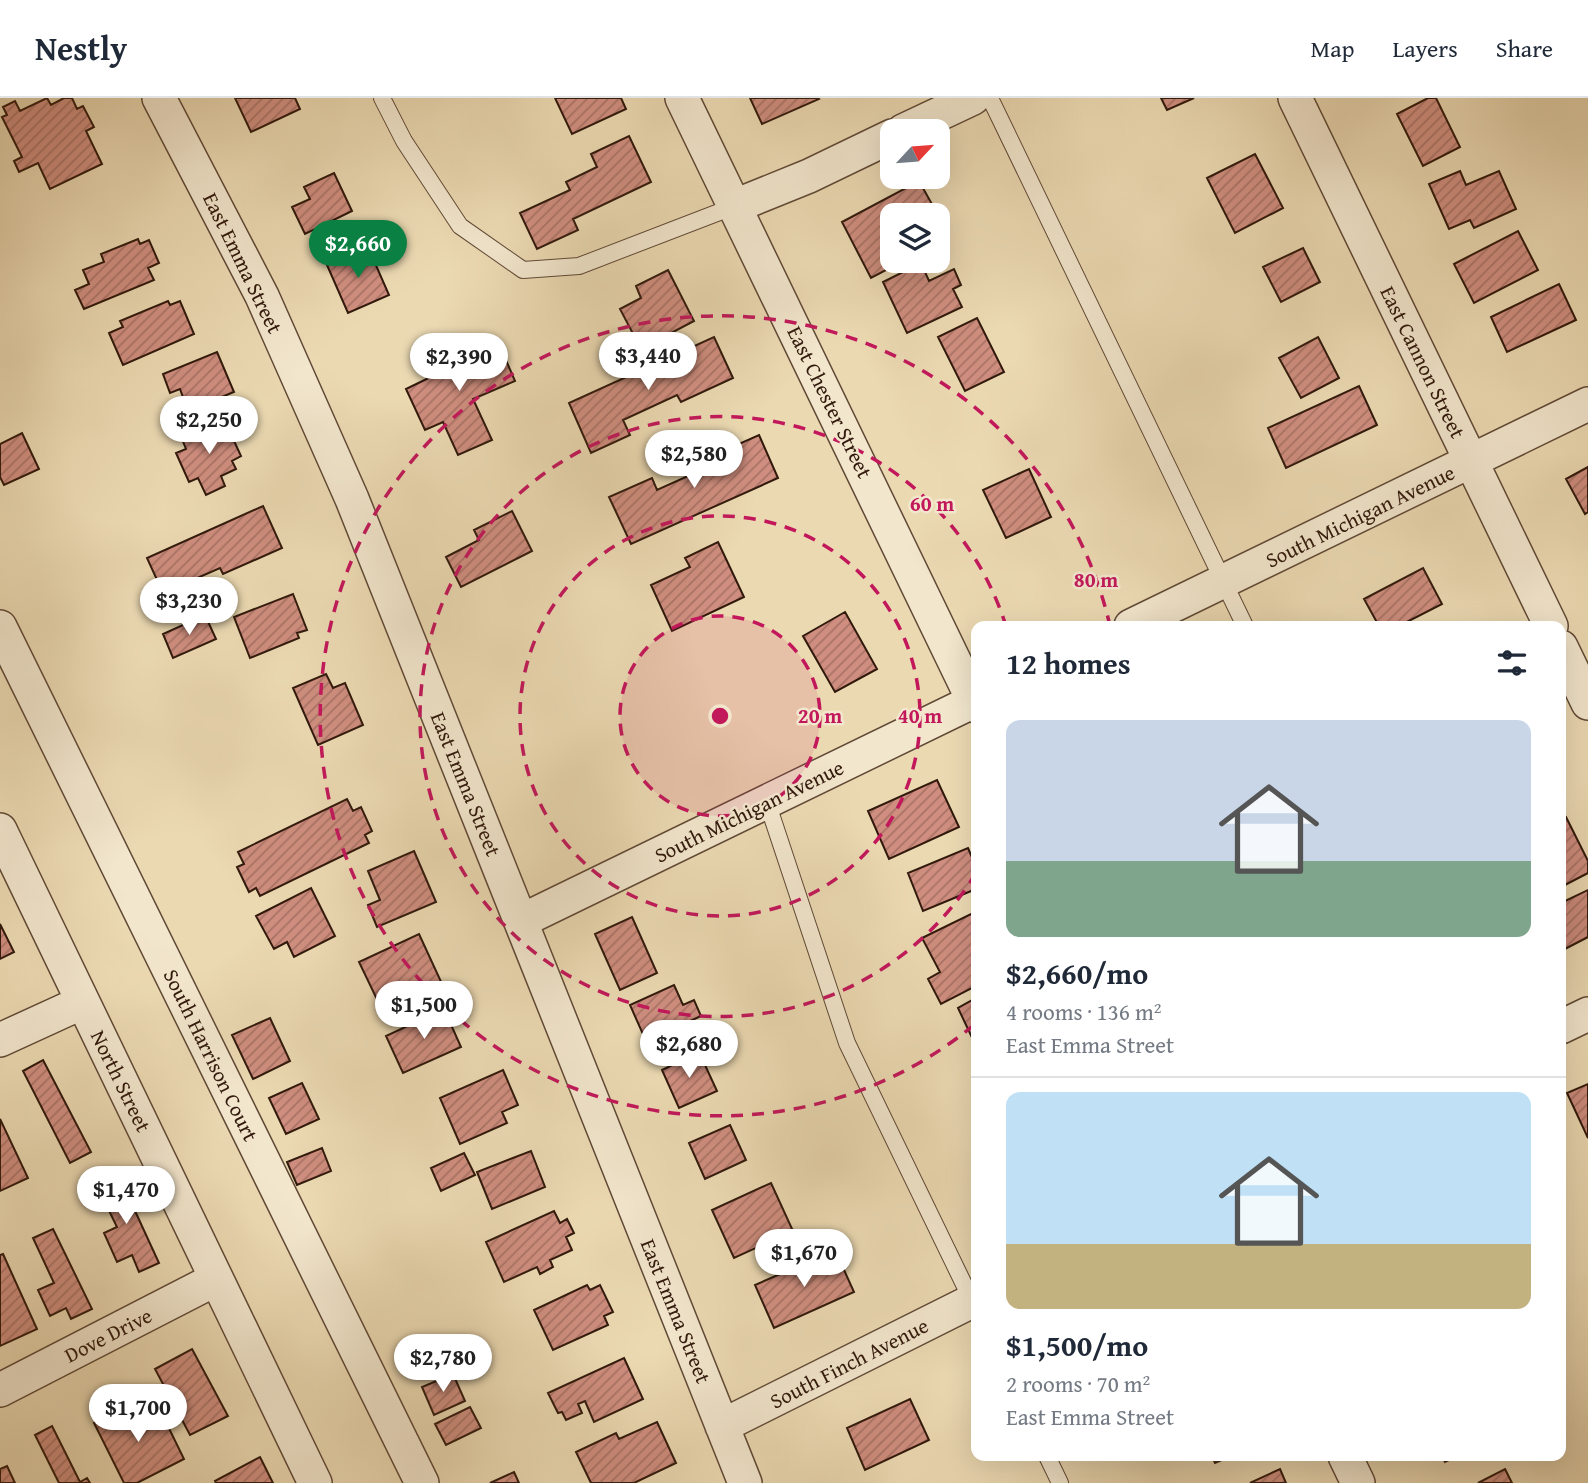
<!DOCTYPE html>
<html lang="en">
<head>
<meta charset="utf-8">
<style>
  body { margin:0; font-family:"Gentium Book Plus",serif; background:#f6f6f7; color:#1f2937; height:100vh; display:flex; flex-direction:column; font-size:26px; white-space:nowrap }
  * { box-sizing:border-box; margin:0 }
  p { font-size:23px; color:#747a83 }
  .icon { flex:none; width:38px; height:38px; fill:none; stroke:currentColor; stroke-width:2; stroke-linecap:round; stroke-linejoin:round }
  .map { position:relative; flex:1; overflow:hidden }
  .side { position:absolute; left:971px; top:523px; width:595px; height:840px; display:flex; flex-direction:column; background:#fff; border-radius:14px; box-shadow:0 7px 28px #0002 }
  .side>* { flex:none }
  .needle { width:46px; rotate:64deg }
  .buttons { position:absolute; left:880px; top:21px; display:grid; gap:14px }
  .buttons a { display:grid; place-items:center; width:70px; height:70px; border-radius:14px; background:#fff; box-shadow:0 7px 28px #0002; font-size:35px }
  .price { position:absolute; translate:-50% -60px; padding:0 16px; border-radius:24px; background:#fff; color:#222; font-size:23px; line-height:46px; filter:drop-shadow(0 2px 4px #0008) }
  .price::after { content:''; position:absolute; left:50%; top:42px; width:21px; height:16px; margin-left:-10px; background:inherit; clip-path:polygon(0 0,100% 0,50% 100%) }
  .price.on { background:#0b8043; color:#fff }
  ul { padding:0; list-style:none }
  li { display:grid; align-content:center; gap:14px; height:371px; padding:0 35px }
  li+li { border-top:2px solid #e0e1e3 }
  li span { display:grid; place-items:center; height:217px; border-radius:14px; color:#555 }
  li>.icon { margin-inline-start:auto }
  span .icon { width:126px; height:126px; fill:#fffc; stroke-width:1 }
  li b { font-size:30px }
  h2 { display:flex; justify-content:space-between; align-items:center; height:84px; padding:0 35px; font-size:30px }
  header { display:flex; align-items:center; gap:42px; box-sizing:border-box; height:98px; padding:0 35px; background:#fff; border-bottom:2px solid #e0e1e3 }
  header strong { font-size:33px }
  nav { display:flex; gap:38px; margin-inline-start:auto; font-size:24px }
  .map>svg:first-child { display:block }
  .building { fill:url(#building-hatch); stroke:#31190c; stroke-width:2 }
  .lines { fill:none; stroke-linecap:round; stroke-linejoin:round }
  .lane-casing { stroke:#604936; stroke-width:18 }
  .street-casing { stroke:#604936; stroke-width:36 }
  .lane { stroke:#f2e6cd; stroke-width:16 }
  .street { stroke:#f2e6cd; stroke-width:33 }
  .ring { fill:none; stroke:#c2185b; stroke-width:3.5; stroke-dasharray:12 9 }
  .labels { text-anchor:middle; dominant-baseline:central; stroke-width:5; stroke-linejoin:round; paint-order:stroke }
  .street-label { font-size:21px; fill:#31190c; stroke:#f2e6cd }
  .centre { fill:#c2185b; stroke:#f2e6cd; stroke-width:3.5 }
  .ring-label { font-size:21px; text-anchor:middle; font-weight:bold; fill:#c2185b; stroke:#f2e6cd; stroke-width:5; stroke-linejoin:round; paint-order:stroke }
</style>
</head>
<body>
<header>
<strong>Nestly</strong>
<nav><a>Map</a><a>Layers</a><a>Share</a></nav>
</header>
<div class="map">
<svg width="1588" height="1385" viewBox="0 0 1588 1385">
  <defs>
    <pattern id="building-hatch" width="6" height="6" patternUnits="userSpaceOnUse" patternTransform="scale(1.75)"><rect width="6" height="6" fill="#cf8e7f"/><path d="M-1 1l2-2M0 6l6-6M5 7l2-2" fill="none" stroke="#a97366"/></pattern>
  </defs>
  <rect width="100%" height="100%" fill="#ebd9b2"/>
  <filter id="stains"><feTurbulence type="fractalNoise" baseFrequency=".00286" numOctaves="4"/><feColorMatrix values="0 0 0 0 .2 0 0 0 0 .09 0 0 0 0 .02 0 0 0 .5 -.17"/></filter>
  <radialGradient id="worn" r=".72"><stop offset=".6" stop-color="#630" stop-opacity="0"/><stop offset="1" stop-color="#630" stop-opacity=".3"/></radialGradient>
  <path class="building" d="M47,0l4,7 13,-7h8l5,11 6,-3 11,21 -8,4 16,33 -52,25 -12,-26 -19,9 -5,-11 8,-4 -20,-40 5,-2 -4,-8 12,-6 5,10z
    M235,0h60l5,11 -49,23z
    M555,0h66l5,11 -54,25z
    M750,0h68l1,1 -57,25z
    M1161,0h33l-27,12z
    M1428,0h8l24,49 -37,19 -26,-52z
    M629,38l22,46 -78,37 5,11 -41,19 -17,-36 50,-23 -4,-8 31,-15 -6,-13z
    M1255,56l28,54 -48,25 -28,-55z
    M1460,73l6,14 33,-14 17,38 -42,19 -4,-8 -21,9 -20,-45z
    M334,75l18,38 -47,23 -13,-27 18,-8 -6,-12z
    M919,83l19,34h-46v46h11l-32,17 -29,-56z
    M1518,133l20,39 -64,33 -20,-39z
    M138,141l2,5 9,-4 10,23 -11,5 6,12 -70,29 -9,-19 14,-6 -6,-14 21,-8 -3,-8z
    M368,149l21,48 -41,18 -21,-48z
    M1303,150l17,34 -39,20 -18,-35z
    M921,165l8,18 25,-12 7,16 -8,4 9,18 -55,26 -24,-51z
    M668,172l26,51 -53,28 -21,-40 21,-11 -5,-12z
    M1559,186l17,36 -69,32 -16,-35z
    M168,203l2,4 10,-4 14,33 -71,31 -14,-32 14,-6 -3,-6z
    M977,220l27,54 -39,19 -27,-54z
    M464,239l11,26 27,-12 13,30 -42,18 19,41 -34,15 -15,-33 -18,8 -19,-41 35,-17 -9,-21z
    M714,239l19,41 -52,24 -4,-7 -54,25 7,15 -39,18 -22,-50z
    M1318,239l21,41 -38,20 -22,-40z
    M217,254l17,40 -46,19 -8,-22 -10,4 -7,-19z
    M1359,288l18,39 -91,43 -18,-40z
    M224,321l17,37 -9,5 4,8 -15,7 4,10 -19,9 -8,-17 -9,4 -13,-29 10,-4 -4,-10z
    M22,335l17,36 -35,16 -4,-8v-33z
    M759,337l19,43 -147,66 -22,-47 43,-19 5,12 49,-22 -3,-8z
    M1588,369v45l-3,2 -19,-35z
    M1029,371l22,48 -45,21 -23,-48z
    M263,408l19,42 -59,26 -3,-6 -57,25 -16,-35z
    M512,413l20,40 -71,36 -15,-30 33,-17 -5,-10z
    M718,444l26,55 -72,34 -21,-46 39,-18 -5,-9z
    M1423,470l19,36 -43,22h-20l-15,-27z
    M293,496l14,36 -10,3 2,5 -49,20 -16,-41z
    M845,514l32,57 -42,23 -32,-56z
    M205,517l11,24 -43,19 -10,-24z
    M326,576l7,14 12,-5 18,42 -45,20 -25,-57z
    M937,682l22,47 -70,32 -21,-48z
    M347,701l6,12 8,-4 11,24 -7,4 4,8 -109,53 -4,-8 -7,4 -12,-25 7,-3 -6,-12z
    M1566,719l22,44v12l-27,14v-68z
    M968,750l8,19v22l-53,22 -15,-38z
    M414,753l22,51 -59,25 -9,-22 12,-5 -12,-29z
    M311,790l24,48 -41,21 -7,-15 -13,7 -18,-33z
    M1588,792v47l-27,14v-48z
    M971,816l5,9v63l-35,18 -13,-25 12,-7 -18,-34z
    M632,819l25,56 -37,17 -25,-56z
    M0,826l14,28 -14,7z
    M419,836l24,52 -59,28 -25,-52z
    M674,887l9,20 11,-5 7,16 -11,5 8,18 -44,20 -24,-54z
    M976,900v48l-18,-38z
    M444,911l17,38 -58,26 -17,-37z
    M270,920l20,43 -37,18 -21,-44z
    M699,954l18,39 -38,17 -17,-38z
    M43,962l48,92 -21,11 -47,-92z
    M503,972l15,35 -16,7 5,11 -47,21 -20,-46z
    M302,985l17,36 -33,15 -17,-36z
    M1588,986v54l-21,-45z
    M0,1021l28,59 -28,13z
    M730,1027l16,35 -41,19 -16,-36z
    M322,1050l9,23 -34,14 -10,-23z
    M531,1053l14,36 -53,22 -15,-37z
    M464,1055l11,22 -34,16 -10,-23z
    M118,1076l41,89 -20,9 -7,-17 -15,7 -13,-29 13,-6 -21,-43z
    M771,1085l22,48 -59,27 -22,-48z
    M554,1113l6,12 7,-4 7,14 -8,4 6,13 -22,10 3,7 -13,7 -3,-7 -33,15 -18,-40z
    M53,1131l39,80 -21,10 -5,-11 -16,8 -12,-26 16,-7 -21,-45z
    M835,1152l19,42 -80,36 -19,-43z
    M3,1156l34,75 -37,17v-91z
    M587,1187l3,5 10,-5 13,27 -9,4 4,9 -55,25 -19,-40z
    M192,1251l36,67 -38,19 -35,-66z
    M624,1260l19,41 -49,23 -9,-21 -7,3 4,9 -16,7 -4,-8 -4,1 -10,-20z
    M453,1276l12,27 -31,14 -12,-28z
    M910,1301l19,41 -64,30 -18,-42z
    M134,1305l10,19 18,-8 22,45 -47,24h-13l-30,-60z
    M470,1309l11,21 -35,17 -11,-21z
    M657,1324l19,41 -42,20h-43l-15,-31 40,-19 3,6z
    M52,1328l28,56 7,-4 3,5h-31l-24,-48z
    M1212,1358h19l-16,7z
    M1442,1358h15l-12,6z
    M260,1359l13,26h-57l-1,-2z
    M7,1368l8,17h-15v-14z
    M1280,1371l6,14h-36z
    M1505,1371l7,14h-34z
    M514,1374l5,11h-29z"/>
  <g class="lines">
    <defs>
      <path id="lane" d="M382,0l22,43 56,85 63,44 56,-4 156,-60
        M990,0l255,528
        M767,704l80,241 127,262
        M1047,1358l13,27"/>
      <path id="street" d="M159,0l103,198 90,203 393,984
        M682,0l294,608
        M1295,0l256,528
        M903,33l70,-33
        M735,108l74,-30 83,-40
        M1131,528l457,-222
        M0,529l422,856
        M1561,549l27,56
        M0,732l315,653
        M521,823l455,-221
        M1561,929l27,-13
        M0,942l83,-38
        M0,1292l216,-111
        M722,1328l254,-127
        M1345,1358l13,27"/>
    </defs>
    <use href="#lane" class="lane-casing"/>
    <use href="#street" class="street-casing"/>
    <use href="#lane" class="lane"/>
    <use href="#street" class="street"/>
  </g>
  <circle cx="720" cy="618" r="100" fill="#c2185b" fill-opacity=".12"/>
  <g class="ring">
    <circle cx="720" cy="618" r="100"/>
    <circle cx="720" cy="618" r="200"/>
    <path d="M976 775A300 300 0 1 1 1006 528"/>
    <path d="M974 927A400 400 0 1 1 1110 528"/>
  </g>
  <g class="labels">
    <g class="street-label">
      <text transform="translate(243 165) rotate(64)">East Emma Street</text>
      <text transform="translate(1423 264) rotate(64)">East Cannon Street</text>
      <text transform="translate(830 304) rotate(64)">East Chester Street</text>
      <text transform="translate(1360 418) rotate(-26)">South Michigan Avenue</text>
      <text transform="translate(466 686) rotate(68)">East Emma Street</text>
      <text transform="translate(749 713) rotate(-26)">South Michigan Avenue</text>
      <text transform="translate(211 957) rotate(64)">South Harrison Court</text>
      <text transform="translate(121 983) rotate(64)">North Street</text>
      <text transform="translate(676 1213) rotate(68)">East Emma Street</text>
      <text transform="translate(108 1237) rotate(-27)">Dove Drive</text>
      <text transform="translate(849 1265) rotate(-27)">South Finch Avenue</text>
    </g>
  </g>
  <circle cx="720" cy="618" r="10" class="centre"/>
  <g class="ring-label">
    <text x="932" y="413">60 m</text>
    <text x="1096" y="489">80 m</text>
    <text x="820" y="625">20 m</text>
    <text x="920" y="625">40 m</text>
  </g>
  <rect width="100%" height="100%" filter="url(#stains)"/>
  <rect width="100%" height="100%" fill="url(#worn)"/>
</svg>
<div class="buttons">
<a><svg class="needle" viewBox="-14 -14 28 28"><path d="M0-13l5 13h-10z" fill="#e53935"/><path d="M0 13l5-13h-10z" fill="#747a83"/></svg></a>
<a><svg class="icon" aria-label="layers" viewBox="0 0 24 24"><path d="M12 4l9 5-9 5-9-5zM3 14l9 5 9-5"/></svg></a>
</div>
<b class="price on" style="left:358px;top:182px">$2,660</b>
<b class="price" style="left:648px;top:294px">$3,440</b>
<b class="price" style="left:459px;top:295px">$2,390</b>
<b class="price" style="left:209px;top:358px">$2,250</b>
<b class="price" style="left:694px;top:392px">$2,580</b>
<b class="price" style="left:189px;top:539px">$3,230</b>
<b class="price" style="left:424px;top:943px">$1,500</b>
<b class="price" style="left:689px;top:982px">$2,680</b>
<b class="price" style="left:126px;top:1128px">$1,470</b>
<b class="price" style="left:804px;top:1191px">$1,670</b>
<b class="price" style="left:443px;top:1296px">$2,780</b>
<b class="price" style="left:138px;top:1346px">$1,700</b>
<section class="side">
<h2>12 homes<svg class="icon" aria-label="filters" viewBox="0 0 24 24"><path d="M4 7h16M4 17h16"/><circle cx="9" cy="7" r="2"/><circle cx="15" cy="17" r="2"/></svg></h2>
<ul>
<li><span style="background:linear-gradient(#c9d6e8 65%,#7fa58c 0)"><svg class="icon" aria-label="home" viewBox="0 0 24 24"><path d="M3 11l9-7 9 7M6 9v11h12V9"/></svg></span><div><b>$2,660/mo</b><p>4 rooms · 136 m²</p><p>East Emma Street</p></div></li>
<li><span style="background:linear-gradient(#bfe0f5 70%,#c2b280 0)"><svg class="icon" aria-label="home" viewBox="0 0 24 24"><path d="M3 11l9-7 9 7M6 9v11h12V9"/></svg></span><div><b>$1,500/mo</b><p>2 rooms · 70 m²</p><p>East Emma Street</p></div></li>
</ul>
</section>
</div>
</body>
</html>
